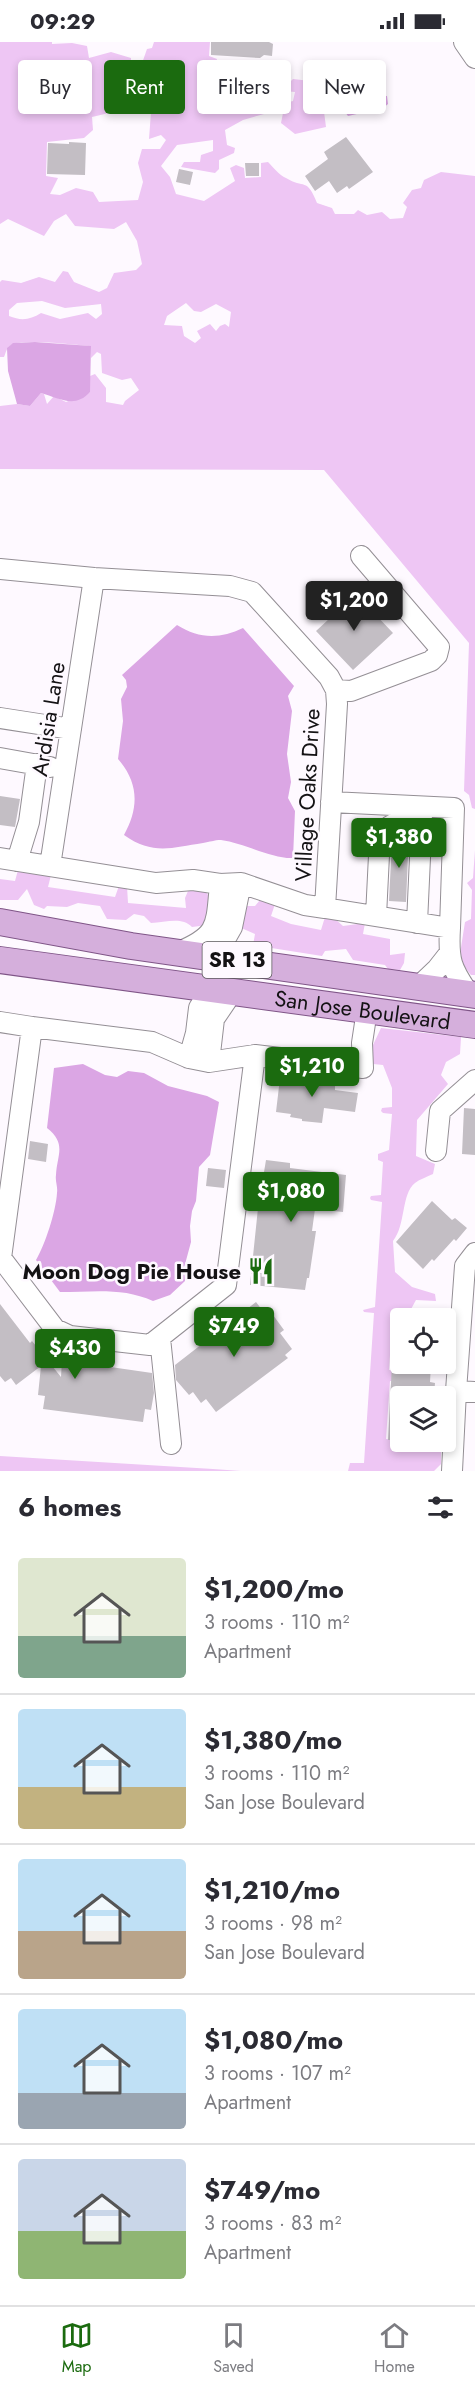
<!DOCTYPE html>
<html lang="en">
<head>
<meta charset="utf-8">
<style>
  body { margin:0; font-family:Jost,sans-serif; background:#f7f7f7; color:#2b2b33; height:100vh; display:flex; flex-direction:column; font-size:22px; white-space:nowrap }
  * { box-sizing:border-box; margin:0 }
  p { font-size:20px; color:#7c7c81 }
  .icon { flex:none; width:33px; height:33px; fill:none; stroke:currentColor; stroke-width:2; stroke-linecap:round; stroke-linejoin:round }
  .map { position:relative; height:1429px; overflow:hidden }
  .side { display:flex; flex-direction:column; background:#fff; flex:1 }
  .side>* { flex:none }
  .hud { position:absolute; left:18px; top:18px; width:440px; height:54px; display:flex; gap:12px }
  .fabs { position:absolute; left:390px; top:1266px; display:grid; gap:12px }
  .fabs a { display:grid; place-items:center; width:66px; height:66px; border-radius:6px; background:#fff; box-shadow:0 3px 9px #0003; font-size:30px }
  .price { position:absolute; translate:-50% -51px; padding:0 14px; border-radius:6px; background:#1b6b0f; color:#fff; font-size:20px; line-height:39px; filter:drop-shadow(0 2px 3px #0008) }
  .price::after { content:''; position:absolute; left:50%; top:36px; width:18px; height:14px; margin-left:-9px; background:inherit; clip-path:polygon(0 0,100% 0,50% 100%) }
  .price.current { background:#222; color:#fff }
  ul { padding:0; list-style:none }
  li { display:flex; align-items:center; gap:18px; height:150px; padding:0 18px }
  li+li { border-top:2px solid #e1e1e2 }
  li span { display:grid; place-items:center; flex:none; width:168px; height:120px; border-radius:6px; color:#555 }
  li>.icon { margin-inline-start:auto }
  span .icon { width:72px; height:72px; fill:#fffc; stroke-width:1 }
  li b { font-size:26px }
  h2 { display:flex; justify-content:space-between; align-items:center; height:72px; padding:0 18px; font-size:26px }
  .tag { padding:0 21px; border-radius:6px; background:#fff; box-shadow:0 3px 9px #0003; font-size:21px; line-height:54px }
  .tag.current { background:#1b6b0f; color:#fff }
  .status { display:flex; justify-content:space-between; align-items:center; height:42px; padding:0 30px; background:#fff; direction:ltr }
  .status svg { height:16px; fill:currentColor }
  .menu { display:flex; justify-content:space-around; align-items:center; height:84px; border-top:2px solid #e1e1e2; background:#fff; font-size:16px; color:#7c7c81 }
  .menu a { display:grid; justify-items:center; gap:3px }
  .menu .current { color:#1b6b0f }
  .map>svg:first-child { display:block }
  .green { fill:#eec6f4; fill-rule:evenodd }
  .water { fill:#dba6e4 }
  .building { fill:#c3bec4 }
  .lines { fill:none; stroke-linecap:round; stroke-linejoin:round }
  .minor-casing { stroke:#948f95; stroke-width:22 }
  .major-casing { stroke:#7f5587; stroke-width:28 }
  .minor { stroke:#fff; stroke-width:20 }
  .major { stroke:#d5afdc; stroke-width:26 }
  .labels { text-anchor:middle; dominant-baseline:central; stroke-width:5; stroke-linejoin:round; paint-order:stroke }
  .shield { fill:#fef9ff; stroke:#5a575a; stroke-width:1.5 }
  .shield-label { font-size:21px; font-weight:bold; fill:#141214 }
  .street-label { font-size:22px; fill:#141214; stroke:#fef9ff }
  .poi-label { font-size:22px; font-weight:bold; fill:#141214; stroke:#fef9ff; text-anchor:end }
</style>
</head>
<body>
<div class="status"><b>09:29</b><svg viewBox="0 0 49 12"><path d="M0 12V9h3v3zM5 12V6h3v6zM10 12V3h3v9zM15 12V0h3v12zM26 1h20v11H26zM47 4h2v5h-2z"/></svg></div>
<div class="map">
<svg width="475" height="1429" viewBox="0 0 475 1429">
  <rect width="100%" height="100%" fill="#fef9ff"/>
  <path class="green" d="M0,0h52v2l20,-1 15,3 2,12 22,-6 20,6v11h9l7,-20 5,-1 2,-6h56l-1,14 8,3 -6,22 29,-6 22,6 27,2 4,-4 26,3 13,-11 15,8 -2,14 -22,11 3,23 -31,7 -14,-11 4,-20 8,-2 2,-9 -22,-2 -9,24 -21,6 -18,10 2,15 8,3 -1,5 -15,7v9l-4,4 -34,-6 3,-5h16l1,-7 12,-4v-11l-36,5 -16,21 9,11 6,17 28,7 31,-20 -5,-13 6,-3 8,3 1,10 16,-1v-14l7,-1c5,5 11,13 18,16 18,11 21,-1 31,25l15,5 3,6h19l4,-4 9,5 15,-3 8,7 13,-1 4,-11 -4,-4 9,-13 9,-2 3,-8 17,-8 34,4v633l-3,-1 -3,-13 -5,-4 5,-148 -145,-173 -324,-1v-63l17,-2 13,2 11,-13 3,1 3,10 7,-8 12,6 24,-10v-16l5,-2 11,14v14l17,3 2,-4 14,-11 -8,-12 -9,2 -20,-7 -1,-19 -4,-2 -6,6v-12c-15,-1 -70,-8 -80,-1 -5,3 -5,8 -7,12h-4v-75l2,-2 19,3 18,-6 16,5 8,-11 5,1 6,10 25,10 8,-4 7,-15 22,-3 6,-6 -5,-23 -11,-19 -12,7 -39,-3 -9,-12 -12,7 -10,15 -36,-17 -8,5zM125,40l13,3 2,17 11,10 -2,27 12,-4 5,5 -6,9h-18l-4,14 5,19 -5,18 -39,2 -6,-10 -17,-4 -16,7 -10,-1 8,-16 -12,-2 1,-34 37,-4 9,-8 -1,-13 21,-5 2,-7 8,-2 -3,-13zM42,259l23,7 36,-4 1,10 -6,5 -8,-6 -28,6 -19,-6c-11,7 -20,8 -32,3v-6l8,-7zM186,261l8,8 7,1 15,-8 15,8 -2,15 -4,-3 -5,2 -4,5 -6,-7 -13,7 4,7 -6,5 -11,-7 -2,-10 -18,-1 3,-9z
    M475,808v125h-4l-12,-15 6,-38 6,-3 1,-29 -5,-7 6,-5z
    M18,828l33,5 -3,12 67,10 5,-14 7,3 1,17 58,5 -1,-10 3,-7h17l7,9 -4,25 -16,2c-11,-11 -27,-4 -41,-4l-7,-7 -10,-2 -8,6 -19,-1 -7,-13 -22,-3 -11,4 -20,-1 -3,3 -10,-4 -7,-16 -9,11h-18v-21l15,2z
    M260,858l15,4 -4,12 20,8 30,6 4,-13 9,1 9,8 22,-3 -2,11 27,5v16l15,-2 -1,10 -4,7 -12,-1 -3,-4 -32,-5 -7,-11 -21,2 -3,5 -69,-11 2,-11 -16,-7 7,-21h9z
    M381,986l80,9 -1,17 -14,8 -5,13 7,9 -31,36 -1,36 19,8 -2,10c-6,3 -13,5 -18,9 -14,11 -9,42 -22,58l2,31 17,15 23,7 1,7 -20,-1 -6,11 -17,-1 -4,60 11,1 9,12 -19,-2 -4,58 14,1 1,6 13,1 1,-3 26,-2v22l-7,7h-86l2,-8h14l10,-150 -10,-1 -1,-2 12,-3 7,-105 -11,-2 -1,-2 1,-2 10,-1 2,-33 -5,-2v-6l11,-4 3,-36 -9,-1 -2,-2 1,-3 10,-1v-19l-9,-23 -10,-1v-19z
    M0,1414l213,13 28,2h-241z"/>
  <path class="water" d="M365,52l22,2 1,8 -5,4 -35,8 -3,-4 3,-11z
    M35,300l56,4 -1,46c-15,17 -31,6 -49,1l-11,13 -13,-2 -9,-33 -1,-23 6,-5z
    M177,583c22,14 43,14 66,3l51,58 -6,10 4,15 -5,43 4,28 -3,16 7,13 -2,47c-21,1 -49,-15 -72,-18 -7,0 -11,2 -18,3 -32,5 -51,12 -79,-8 15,-27 15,-52 -6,-76l5,-38 -2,-22 6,-12 -1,-7 -4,-5z
    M83,1022l22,11 12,2 11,-6 16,2 24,13 39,10 12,6 -9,53 -11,12 -3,34 -4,10 -2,15 1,16 -7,26 1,13 -15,14 -17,6c-30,-14 -61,-9 -93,-9l-24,-32c9,-15 20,-49 21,-67 1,-6 -2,-12 -1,-18 1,-21 11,-31 -9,-47l7,-60z"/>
  <path class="building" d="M211,0h58l4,2 -1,12 -8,-1 -4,3 -49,-3z
    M346,95l27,35 -24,17 -2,-3 -10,7 -8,-12 -14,10 -10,-15 23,-17 -4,-7z
    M69,100l17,1 -1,32 -38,-1 1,-31 21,1z
    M245,121h14v13h-13z
    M179,127l14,3 -3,13 -14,-3z
    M356,552l37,39 -40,37 -37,-39z
    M0,754l20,3 -5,28 -15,-2z
    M402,792h7l-3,68 -17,-1 3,-61z
    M307,1032l21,4 -1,6 8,1v5l23,3 -3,19 -31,-4 -2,15 -20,-2v-2l-12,-2 1,-3 -15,-2 4,-34 27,2z
    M464,1066l11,1v46l-13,-1z
    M30,1099l18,3 -2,18 -18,-3z
    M266,1118l24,3v5l56,7 -3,37 -28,-3 -3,22h4l-7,47h-2l-2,12 -55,-5 8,-77z
    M208,1126l18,2 -2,18 -18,-2z
    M432,1159l20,19 3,-2 12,10 -11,13 -2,-2 -20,22 -2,-2 -9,10 -27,-27z
    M256,1260l13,17 4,-4 11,15 -4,3 12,16 -7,6 3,3 -72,54 -10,-13 -5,4 -8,-11 -4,3 -13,-15 -1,-15z
    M0,1262l30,39 2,-2 29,36 1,-17 90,13 2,20 -3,17 -6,-1 -2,13 -100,-13 2,-13 -7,-1 3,-29 -25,19 -5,-7 -6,4 -5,-6z
    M392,1322h39l-1,18 5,1 -1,13h-34v44h-12z"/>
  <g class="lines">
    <defs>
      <path id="minor" d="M464,0l11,16
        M0,527l94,9 136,8 22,6 77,85 7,13 1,14 -12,204 -20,-3 -64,-22 -21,1 -27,-4 -37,3 -156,-25
        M336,648l15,1 80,-30 6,-6 2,-8 -78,-91
        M0,676l71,11
        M0,716l50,9
        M17,819l12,-39 8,-58
        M50,824l44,-288
        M325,866l125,20 4,-120 -123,-6
        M376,874l4,-81c11,-14 26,-17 41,-10
        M417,881l5,-109
        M450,886c-2,32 1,40 19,66
        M179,910c40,-17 37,-26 41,-68
        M215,915l17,-30 9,-44
        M417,946l20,-19 11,-14
        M0,980l32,5
        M32,985l120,15 37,16 20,4 46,-7 -29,230 -76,60 -80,-9 -15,-7 -54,-71z
        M255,1013l108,13 -1,-25 5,-33
        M189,1016l7,-25 3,-25 12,-20
        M209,1020l5,-43 19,-28
        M436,1109l4,-40 35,-31
        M160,1296l11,106
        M456,1349l9,-125 10,-13
        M452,1429l4,-80 19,1"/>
      <g id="major">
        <path d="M0,880l131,24 344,49"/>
        <path id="s1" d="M0,918l475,65"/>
      </g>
    </defs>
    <use href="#minor" class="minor-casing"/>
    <use href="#major" class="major-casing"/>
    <use href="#minor" class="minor"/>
    <use href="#major" class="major"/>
  </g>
  <defs>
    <symbol id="restaurant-bare" viewBox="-9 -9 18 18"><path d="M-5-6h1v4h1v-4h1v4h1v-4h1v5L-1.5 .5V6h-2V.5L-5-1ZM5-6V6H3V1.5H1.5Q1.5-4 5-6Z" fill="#1b6b0f" stroke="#fef9ff" stroke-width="2.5" paint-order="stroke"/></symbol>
  </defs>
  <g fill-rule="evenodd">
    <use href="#restaurant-bare" x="242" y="1210" width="38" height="38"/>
  </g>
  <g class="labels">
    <rect class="shield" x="202.5" y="900" width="69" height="36" rx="4.5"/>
    <g class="shield-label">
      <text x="237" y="918">SR 13</text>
    </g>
    <g class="street-label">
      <text transform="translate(48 677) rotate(-81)">Ardisia Lane</text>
      <text transform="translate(307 753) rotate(-87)">Village Oaks Drive</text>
      <text stroke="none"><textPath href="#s1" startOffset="366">San Jose Boulevard</textPath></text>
    </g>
    <g class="poi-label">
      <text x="241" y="1229">Moon Dog Pie House</text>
    </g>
  </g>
</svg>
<div class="fabs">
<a><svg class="icon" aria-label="locate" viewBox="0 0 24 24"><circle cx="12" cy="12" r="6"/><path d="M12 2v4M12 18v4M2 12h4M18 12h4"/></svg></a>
<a><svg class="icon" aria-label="layers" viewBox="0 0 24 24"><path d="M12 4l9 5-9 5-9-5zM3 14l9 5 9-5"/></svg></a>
</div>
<b class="price current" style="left:354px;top:590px">$1,200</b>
<b class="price" style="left:399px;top:827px">$1,380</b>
<b class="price" style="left:312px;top:1056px">$1,210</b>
<b class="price" style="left:291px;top:1181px">$1,080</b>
<b class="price" style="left:234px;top:1316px">$749</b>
<b class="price" style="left:75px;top:1338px">$430</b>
<div class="hud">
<a class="tag">Buy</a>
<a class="tag current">Rent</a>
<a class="tag">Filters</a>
<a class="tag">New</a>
</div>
</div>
<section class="side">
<h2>6 homes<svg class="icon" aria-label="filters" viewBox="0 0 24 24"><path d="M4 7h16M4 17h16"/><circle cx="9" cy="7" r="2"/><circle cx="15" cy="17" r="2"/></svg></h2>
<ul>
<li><span style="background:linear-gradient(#dfe7d0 65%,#7fa58c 0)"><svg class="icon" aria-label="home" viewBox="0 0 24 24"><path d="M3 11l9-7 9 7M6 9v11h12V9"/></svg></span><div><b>$1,200/mo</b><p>3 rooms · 110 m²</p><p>Apartment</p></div></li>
<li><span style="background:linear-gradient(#bfe0f5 65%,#c2b280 0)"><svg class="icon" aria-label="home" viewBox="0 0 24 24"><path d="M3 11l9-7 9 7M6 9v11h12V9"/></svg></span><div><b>$1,380/mo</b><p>3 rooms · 110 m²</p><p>San Jose Boulevard</p></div></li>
<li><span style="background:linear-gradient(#bfe0f5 60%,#b9a48a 0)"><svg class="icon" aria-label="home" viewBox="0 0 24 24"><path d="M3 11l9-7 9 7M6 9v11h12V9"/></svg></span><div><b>$1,210/mo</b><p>3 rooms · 98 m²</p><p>San Jose Boulevard</p></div></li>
<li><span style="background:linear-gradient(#bfe0f5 70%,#9aa5b1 0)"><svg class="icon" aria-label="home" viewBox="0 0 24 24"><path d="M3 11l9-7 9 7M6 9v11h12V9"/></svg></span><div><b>$1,080/mo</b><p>3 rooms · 107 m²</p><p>Apartment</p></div></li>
<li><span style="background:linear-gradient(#c9d6e8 60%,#8fb573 0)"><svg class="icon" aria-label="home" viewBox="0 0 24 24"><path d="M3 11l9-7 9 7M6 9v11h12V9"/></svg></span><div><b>$749/mo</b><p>3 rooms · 83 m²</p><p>Apartment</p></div></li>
</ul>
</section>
<nav class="menu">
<a class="current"><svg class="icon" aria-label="map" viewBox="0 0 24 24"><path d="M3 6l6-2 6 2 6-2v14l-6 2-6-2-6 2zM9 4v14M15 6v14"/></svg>Map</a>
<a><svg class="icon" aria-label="saved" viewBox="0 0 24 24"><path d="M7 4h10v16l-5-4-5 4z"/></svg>Saved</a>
<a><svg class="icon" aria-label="home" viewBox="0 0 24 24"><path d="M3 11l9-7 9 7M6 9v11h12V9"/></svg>Home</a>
</nav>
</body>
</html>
